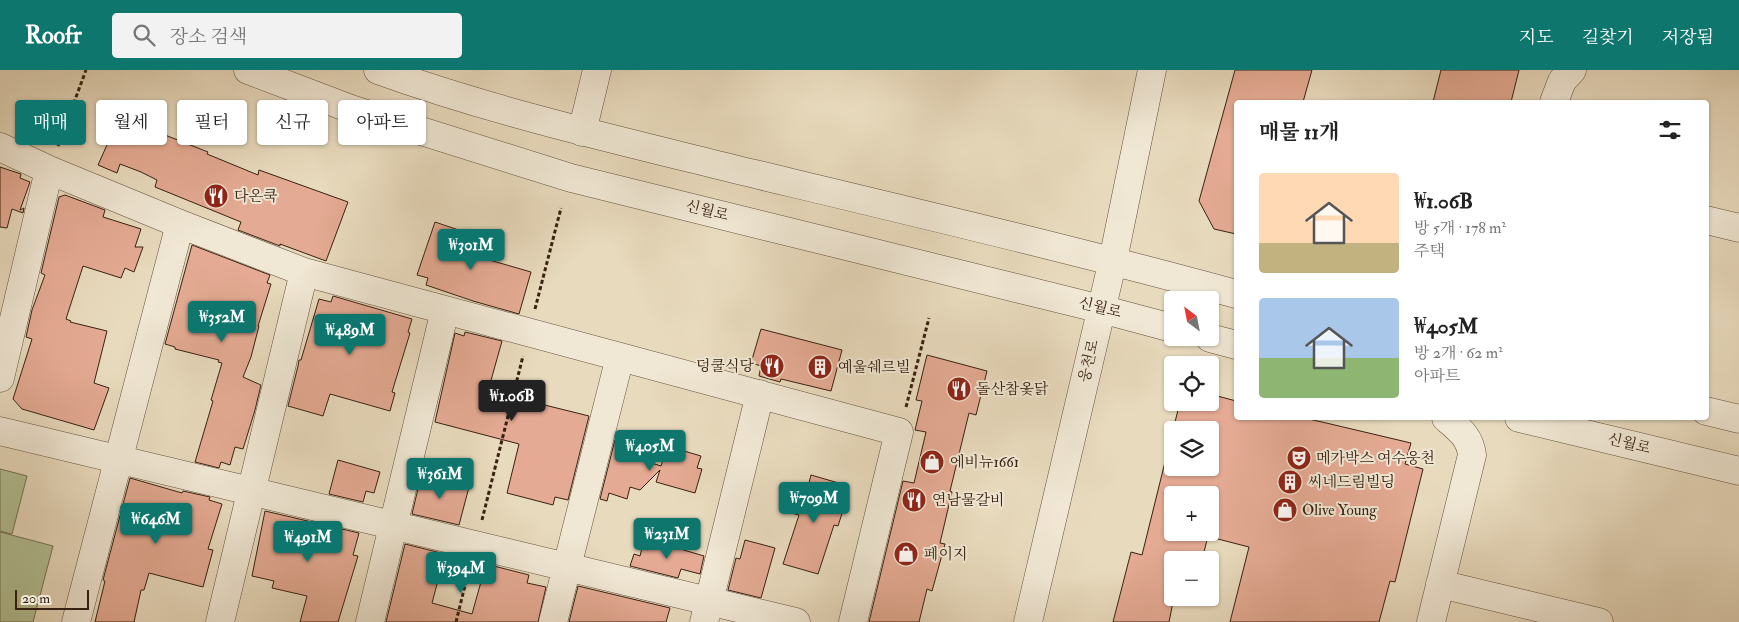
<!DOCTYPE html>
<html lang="ko">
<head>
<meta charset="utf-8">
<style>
  body { margin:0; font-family:"IM FELL Double Pica","Noto Serif KR",serif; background:#f2f2f2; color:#222; height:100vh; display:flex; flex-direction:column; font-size:19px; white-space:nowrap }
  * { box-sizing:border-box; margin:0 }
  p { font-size:16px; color:#767676 }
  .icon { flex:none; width:28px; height:28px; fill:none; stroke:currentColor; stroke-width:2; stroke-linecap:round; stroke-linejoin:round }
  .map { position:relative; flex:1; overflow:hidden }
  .side { position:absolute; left:1234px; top:30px; width:475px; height:320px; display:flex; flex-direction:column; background:#fff; border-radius:5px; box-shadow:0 1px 4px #0004 }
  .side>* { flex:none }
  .hud { position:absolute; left:15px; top:30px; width:475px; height:45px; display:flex; gap:10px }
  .needle { width:32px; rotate:328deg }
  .controls { position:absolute; left:1164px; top:221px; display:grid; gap:10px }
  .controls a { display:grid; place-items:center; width:55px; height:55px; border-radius:5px; background:#fff; box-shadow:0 1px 4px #0004; font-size:25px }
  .scale { position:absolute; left:15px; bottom:12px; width:74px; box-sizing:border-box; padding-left:5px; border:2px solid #382111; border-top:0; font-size:14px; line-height:18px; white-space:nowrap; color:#382111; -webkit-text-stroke:4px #f0e7d4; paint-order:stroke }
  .price { position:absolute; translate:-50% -42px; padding:0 11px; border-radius:5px; background:#0f766e; color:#fff; font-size:16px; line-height:32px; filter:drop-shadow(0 1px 2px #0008) }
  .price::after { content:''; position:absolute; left:50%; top:30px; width:15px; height:11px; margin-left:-8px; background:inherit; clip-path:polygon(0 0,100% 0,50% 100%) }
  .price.selected { background:#222; color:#fff }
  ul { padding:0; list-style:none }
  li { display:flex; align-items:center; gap:15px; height:125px; padding:0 25px }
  li span { display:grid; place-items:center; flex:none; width:140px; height:100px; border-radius:5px; color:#555 }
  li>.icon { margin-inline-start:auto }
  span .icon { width:60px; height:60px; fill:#fffc; stroke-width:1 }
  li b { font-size:21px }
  h2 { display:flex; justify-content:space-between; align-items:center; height:60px; padding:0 25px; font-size:21px }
  .tag { padding:0 18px; border-radius:5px; background:#fff; box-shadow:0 1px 4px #0004; font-size:18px; line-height:45px }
  .tag.selected { background:#0f766e; color:#fff }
  header { display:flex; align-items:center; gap:30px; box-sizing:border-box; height:70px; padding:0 25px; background:#0f766e; color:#fff }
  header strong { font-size:24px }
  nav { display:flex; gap:28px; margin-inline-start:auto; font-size:18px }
  .search { width:350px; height:45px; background:#f2f2f2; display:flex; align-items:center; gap:12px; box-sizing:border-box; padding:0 18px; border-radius:5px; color:#767676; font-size:19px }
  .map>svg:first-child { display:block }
  .green { fill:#b2c094; stroke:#757052 }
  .building { fill:#e4aa93; stroke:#382111 }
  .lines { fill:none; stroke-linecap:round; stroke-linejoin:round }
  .minor-casing { stroke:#644f3c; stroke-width:29 }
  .tertiary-casing { stroke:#644f3c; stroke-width:29 }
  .path { stroke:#382111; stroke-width:3; stroke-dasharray:4 2.5; stroke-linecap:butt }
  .minor { stroke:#f0e7d4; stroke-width:28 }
  .tertiary { stroke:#f0e7d4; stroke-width:28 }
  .labels { text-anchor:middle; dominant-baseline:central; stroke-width:4; stroke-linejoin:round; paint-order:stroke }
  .poi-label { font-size:15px; fill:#382111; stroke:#f0e7d4; text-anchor:start }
  .street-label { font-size:15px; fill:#382111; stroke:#f0e7d4 }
</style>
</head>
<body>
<header>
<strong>Roofr</strong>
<div class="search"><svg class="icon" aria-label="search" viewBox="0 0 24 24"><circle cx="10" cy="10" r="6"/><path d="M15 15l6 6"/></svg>장소 검색</div>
<nav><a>지도</a><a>길찾기</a><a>저장됨</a></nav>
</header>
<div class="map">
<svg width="1739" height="552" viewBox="0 0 1739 552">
  <rect width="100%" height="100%" fill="#e8dabd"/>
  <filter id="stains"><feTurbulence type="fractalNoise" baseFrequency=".004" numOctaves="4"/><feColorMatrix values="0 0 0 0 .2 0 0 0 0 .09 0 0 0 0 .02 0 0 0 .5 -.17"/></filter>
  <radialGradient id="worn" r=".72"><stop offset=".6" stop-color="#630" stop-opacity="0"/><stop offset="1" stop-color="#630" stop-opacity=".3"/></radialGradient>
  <path class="green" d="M0,399l27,7 -15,58 -12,-3z
    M0,462l53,14 -20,76h-33z"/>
  <path class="building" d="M1235,0h77l-9,32h-67v132l-22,-5 -15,-28z
    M1441,0h78l-8,32h-78z
    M119,48l40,18 1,-3 48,19 -1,2 51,21 1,-5 89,32 -22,59 -46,-17v2l-42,-16 3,-8 -86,-35 2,-7 -16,-8 -21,-8 -3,9 -19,-8z
    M0,97l21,7 -1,4 10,4 -10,28 4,-2 -1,5 -11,-4 -5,19 -7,-1z
    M65,125l40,15 -2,7 38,12 -6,18h8l-9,25 -9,-4 -4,10 -38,-12 -17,53 5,2 -1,1 37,9 -13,52 15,5 -15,42 -72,-21 -9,-10 19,-60 -6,-2 6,-27 13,-35 -4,-2 18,-76z
    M435,152l50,17 -6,18 52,15 -12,42 -46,-13 -47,-16 2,-7 -11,-3z
    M192,175l78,30 -3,8 4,1 -13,42h1l-8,31 -8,20 18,8 -6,25 -12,39 -8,-2 -5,18 -9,-3 -2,6 -24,-6 18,-61 -2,-1 11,-37 -4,-1 1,-2 -44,-11v-2l-10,-3z
    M333,226l79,23 -4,13 2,1 -18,59 3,1 -5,18 -60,-17 -7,22 -35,-10 10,-40 1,-6h2l18,-61 12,3z
    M761,259l81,21 -11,41 -50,-12 -1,3 -21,-6 2,-10 -10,-3z
    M465,262l37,9 -14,50 101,25 -21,84 -13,-3 -2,8 -46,-12 12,-49 -84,-22 20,-89 9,3z
    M927,285l60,16 -11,44 -7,-2 -19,78 2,1 -12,51 5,1 -13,47 -5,-2 -8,33h-50l34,-141 11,2 12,-51 -11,-2 7,-29 -6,-1z
    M1210,324l26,7v17h69l106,25 -6,21 18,5 -28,113 -5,-1 -11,41h-149l19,-75 -39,-10v-42h-38v37h37l-7,28h-30v47l-3,15h-56l18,-70 11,3 23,-93h7v6h38v-38h-37l7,-28h30z
    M615,370l6,2 -2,6 5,2 -1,4 38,12 6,-20 34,10 -4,12 5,1 -7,24 -39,-11 4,-12 -20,20 -10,-3 -3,12 -18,-6 -2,8 -7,-2z
    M338,390l42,12 -6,21 -8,-2 -3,11 -34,-8z
    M811,405l31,9 -5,18 8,2 -7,22 -4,-1 -16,49 -35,-10 16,-49 -8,-2 6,-21 9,2z
    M421,406l48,11 -10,38 -47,-11z
    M130,408l52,15 1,-2 27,6 -1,3 13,4 -14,45 5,1 -10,37 -54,-14 -5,17h-3l-7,32h-39l10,-41 -2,-1z
    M265,441l94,22 -6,22 5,1 -20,66h-38l7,-26 -35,-8 2,-7 -22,-5z
    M650,470l54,16 -4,18 -19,-5 -3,9 -48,-12 4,-12 6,2 2,-8 6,2z
    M745,470l30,8 -14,50 -33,-8 8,-32 4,1z
    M405,474l40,10 -13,49 40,11 14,-50 43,11 -2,8 19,4 -8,35h-152z
    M578,516l92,22 -4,14h-97z"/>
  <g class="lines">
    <defs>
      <path id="minor" d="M1554,32l8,-21 10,-11
        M582,62l15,-62
        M0,77l49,23 131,54 124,48 595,160 -46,190
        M1706,150l33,8
        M1113,190l39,-190
        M0,308l49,-208
        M0,361l796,191
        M1440,514l159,38
        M76,552l104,-398
        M220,552l84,-350
        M370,552l75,-312
        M553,552l67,-265
        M704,552l56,-228
        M1431,552l41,-167c-2,-18 -13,-26 -26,-37"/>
      <path id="tertiary" d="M248,0l103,39 220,69 530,131 71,19
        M378,0c117,42 239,70 360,100 167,40 333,79 498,124
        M1210,268l26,7
        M1706,341l33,8
        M1519,348l220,53
        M1028,552l85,-362"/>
    </defs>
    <use href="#minor" class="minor-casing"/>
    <use href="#tertiary" class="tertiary-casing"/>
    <path class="path" d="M58,76l28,-76
      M535,239l26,-101
      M906,337l23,-89
      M482,450l41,-164
      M456,552l13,-53"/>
    <use href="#minor" class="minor"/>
    <use href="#tertiary" class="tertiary"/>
  </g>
  <defs>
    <symbol id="restaurant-disc" viewBox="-11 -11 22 22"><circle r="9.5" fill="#8f2418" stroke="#f0e7d4"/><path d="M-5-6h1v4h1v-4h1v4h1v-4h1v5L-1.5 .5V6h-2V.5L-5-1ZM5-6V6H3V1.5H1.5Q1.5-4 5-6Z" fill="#fff"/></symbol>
    <symbol id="building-disc" viewBox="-11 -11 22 22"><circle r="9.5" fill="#8f2418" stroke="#f0e7d4"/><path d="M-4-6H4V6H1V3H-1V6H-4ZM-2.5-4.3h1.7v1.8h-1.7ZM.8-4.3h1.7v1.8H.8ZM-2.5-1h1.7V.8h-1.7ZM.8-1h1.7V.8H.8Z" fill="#fff"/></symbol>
    <symbol id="theatre-disc" viewBox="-11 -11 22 22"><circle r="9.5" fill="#8f2418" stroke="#f0e7d4"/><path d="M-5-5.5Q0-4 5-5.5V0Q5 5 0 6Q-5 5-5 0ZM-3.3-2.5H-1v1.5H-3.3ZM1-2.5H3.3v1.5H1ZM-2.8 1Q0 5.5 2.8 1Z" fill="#fff"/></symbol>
    <symbol id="shop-disc" viewBox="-11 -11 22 22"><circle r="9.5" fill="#8f2418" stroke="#f0e7d4"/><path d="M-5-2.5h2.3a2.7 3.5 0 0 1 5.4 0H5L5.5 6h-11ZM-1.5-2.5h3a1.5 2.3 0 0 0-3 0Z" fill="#fff"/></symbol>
  </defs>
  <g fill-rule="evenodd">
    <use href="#restaurant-disc" x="202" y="112" width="28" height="28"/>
    <use href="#restaurant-disc" x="758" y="282" width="28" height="28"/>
    <use href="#building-disc" x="806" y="283" width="28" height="28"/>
    <use href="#restaurant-disc" x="945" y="305" width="28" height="28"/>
    <use href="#theatre-disc" x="1285" y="374" width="28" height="28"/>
    <use href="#shop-disc" x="918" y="378" width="28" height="28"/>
    <use href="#building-disc" x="1276" y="398" width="28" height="28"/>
    <use href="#restaurant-disc" x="900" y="416" width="28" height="28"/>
    <use href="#shop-disc" x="1271" y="426" width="28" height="28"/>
    <use href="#shop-disc" x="892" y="470" width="28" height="28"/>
  </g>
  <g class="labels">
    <g class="poi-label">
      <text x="234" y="126">다온쿡</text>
      <text x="754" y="296" text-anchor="end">덩쿨식당</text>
      <text x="838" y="297">예울쉐르빌</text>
      <text x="976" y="319">돌산참옻닭</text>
      <text x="1316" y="388">메가박스 여수웅천</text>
      <text x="950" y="392">에비뉴1661</text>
      <text x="1308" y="412">씨네드림빌딩</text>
      <text x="932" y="430">연남물갈비</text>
      <text x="1302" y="440">Olive Young</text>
      <text x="924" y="484">페이지</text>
    </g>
    <g class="street-label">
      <text transform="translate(707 141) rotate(14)">신월로</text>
      <text transform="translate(1100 238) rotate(14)">신월로</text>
      <text transform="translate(1089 291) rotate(-77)">웅천로</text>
      <text transform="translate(1629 374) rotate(14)">신월로</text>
    </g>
  </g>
  <rect width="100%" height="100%" filter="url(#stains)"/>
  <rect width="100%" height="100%" fill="url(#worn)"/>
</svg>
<div class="controls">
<a><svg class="needle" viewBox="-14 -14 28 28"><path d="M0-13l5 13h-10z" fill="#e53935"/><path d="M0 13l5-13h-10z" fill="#767676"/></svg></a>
<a><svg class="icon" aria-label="locate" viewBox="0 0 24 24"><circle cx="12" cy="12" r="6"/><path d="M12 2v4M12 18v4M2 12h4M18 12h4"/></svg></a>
<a><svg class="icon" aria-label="layers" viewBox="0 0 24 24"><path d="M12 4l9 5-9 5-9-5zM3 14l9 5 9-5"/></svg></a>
<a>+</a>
<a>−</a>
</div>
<div class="scale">20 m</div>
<b class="price" style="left:471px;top:201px">₩301M</b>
<b class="price" style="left:222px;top:273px">₩352M</b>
<b class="price" style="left:350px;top:286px">₩489M</b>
<b class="price selected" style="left:512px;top:352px">₩1.06B</b>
<b class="price" style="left:650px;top:402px">₩405M</b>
<b class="price" style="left:440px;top:430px">₩361M</b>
<b class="price" style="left:814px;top:454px">₩709M</b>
<b class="price" style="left:156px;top:475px">₩646M</b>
<b class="price" style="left:667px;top:490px">₩231M</b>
<b class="price" style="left:308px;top:493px">₩491M</b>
<b class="price" style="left:461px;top:524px">₩394M</b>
<div class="hud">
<a class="tag selected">매매</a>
<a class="tag">월세</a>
<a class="tag">필터</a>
<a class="tag">신규</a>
<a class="tag">아파트</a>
</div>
<section class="side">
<h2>매물 11개<svg class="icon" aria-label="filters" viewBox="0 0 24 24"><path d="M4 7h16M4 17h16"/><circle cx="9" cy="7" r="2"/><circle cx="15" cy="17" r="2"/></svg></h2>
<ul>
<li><span style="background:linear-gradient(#ffd9b3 70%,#c2b280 0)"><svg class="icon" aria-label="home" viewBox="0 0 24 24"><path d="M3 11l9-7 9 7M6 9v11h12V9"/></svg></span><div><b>₩1.06B</b><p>방 5개 · 178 m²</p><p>주택</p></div></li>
<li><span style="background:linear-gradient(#a9c7e8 60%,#8fb573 0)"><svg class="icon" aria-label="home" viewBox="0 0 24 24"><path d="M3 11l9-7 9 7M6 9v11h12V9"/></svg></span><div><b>₩405M</b><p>방 2개 · 62 m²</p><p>아파트</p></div></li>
</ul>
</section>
</div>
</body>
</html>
